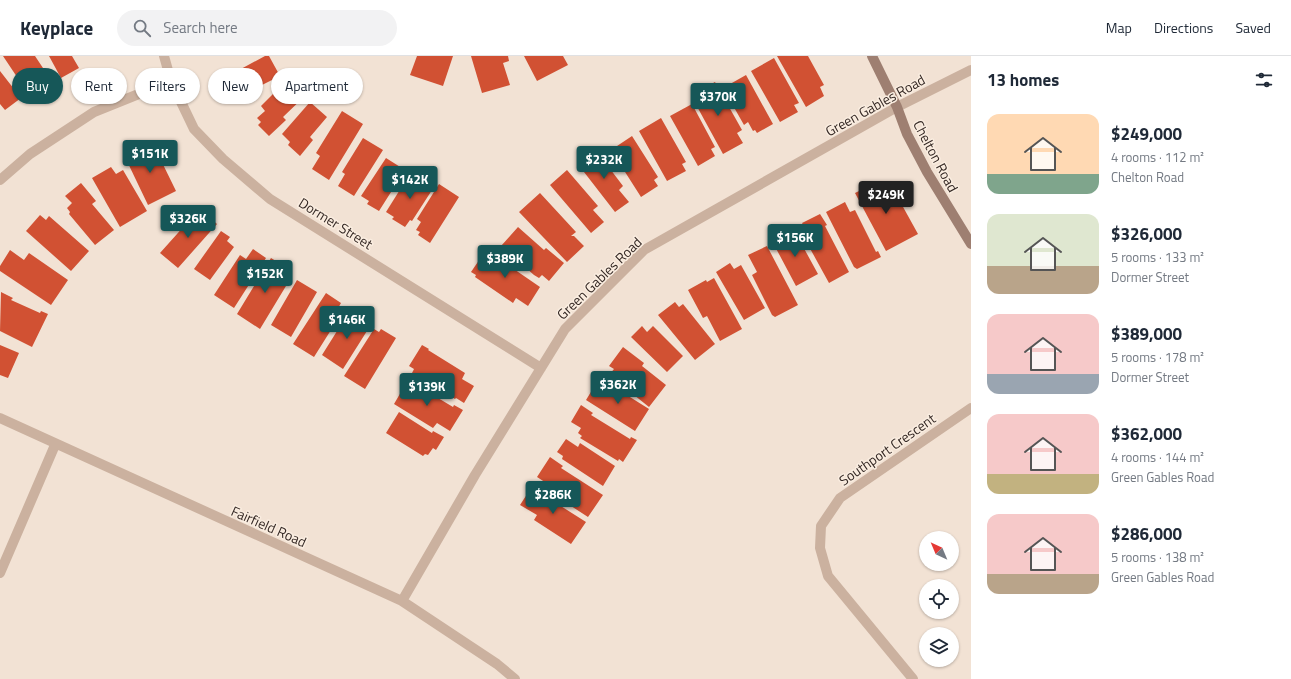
<!DOCTYPE html>
<html lang="en">
<head>
<meta charset="utf-8">
<style>
  body { margin:0; font-family:"Titillium Web",sans-serif; background:#f2f2f3; color:#1f2937; height:100vh; display:flex; flex-direction:column; font-size:15px; white-space:nowrap }
  * { box-sizing:border-box; margin:0 }
  p { font-size:13px; color:#747a83 }
  .icon { flex:none; width:22px; height:22px; fill:none; stroke:currentColor; stroke-width:2; stroke-linecap:round; stroke-linejoin:round }
  .map { position:relative; flex:1; overflow:hidden }
  .side { display:flex; flex-direction:column; background:#fff; width:320px }
  .side>* { flex:none }
  .guide { position:absolute; left:12px; top:12px; width:380px; height:36px; display:flex; gap:8px }
  .needle { width:26px; rotate:316deg }
  .fabs { position:absolute; left:919px; top:475px; display:grid; gap:8px }
  .fabs a { display:grid; place-items:center; width:40px; height:40px; border-radius:50%; background:#fff; box-shadow:0 1px 3px #0004; font-size:20px }
  .price { position:absolute; translate:-50% -34px; padding:0 9px; border-radius:4px; background:#165758; color:#fff; font-size:13px; line-height:26px; filter:drop-shadow(0 1px 2px #0008) }
  .price::after { content:''; position:absolute; left:50%; top:24px; width:12px; height:9px; margin-left:-6px; background:inherit; clip-path:polygon(0 0,100% 0,50% 100%) }
  .price.active { background:#222; color:#fff }
  ul { padding:0; list-style:none }
  li { display:flex; align-items:center; gap:12px; height:100px; padding:0 16px }
  li span { display:grid; place-items:center; flex:none; width:112px; height:80px; border-radius:12px; color:#555 }
  li>.icon { margin-inline-start:auto }
  span .icon { width:48px; height:48px; fill:#fffc; stroke-width:1 }
  li b { font-size:17px }
  h2 { display:flex; justify-content:space-between; align-items:center; height:48px; padding:0 16px; font-size:17px }
  .tag { padding:0 14px; border-radius:18px; background:#fff; box-shadow:0 1px 3px #0004; font-size:14px; line-height:36px }
  .tag.active { background:#165758; color:#fff }
  header { display:flex; align-items:center; gap:24px; box-sizing:border-box; height:56px; padding:0 20px; background:#fff; border-bottom:1px solid #e0e1e3 }
  header strong { font-size:19px }
  nav { display:flex; gap:22px; margin-inline-start:auto; font-size:14px }
  .search { width:280px; height:36px; background:#f2f2f3; display:flex; align-items:center; gap:10px; box-sizing:border-box; padding:0 14px; border-radius:22px; color:#747a83; font-size:15px }
  main { display:flex; flex:1; min-height:0 }
  .map>svg:first-child { display:block }
  .building { fill:#d15133 }
  .lines { fill:none; stroke-linecap:round; stroke-linejoin:round }
  .street { stroke:#cbb19f; stroke-width:10 }
  .secondary { stroke:#9e7f71; stroke-width:10 }
  .labels { text-anchor:middle; dominant-baseline:central; stroke-width:3; stroke-linejoin:round; paint-order:stroke }
  .street-label { font-size:14px; fill:#342824; stroke:#faede0 }
</style>
</head>
<body>
<header>
<strong>Keyplace</strong>
<div class="search"><svg class="icon" aria-label="search" viewBox="0 0 24 24"><circle cx="10" cy="10" r="6"/><path d="M15 15l6 6"/></svg>Search here</div>
<nav><a>Map</a><a>Directions</a><a>Saved</a></nav>
</header>
<main>
<div class="map">
<svg width="971" height="623" viewBox="0 0 971 623">
  <rect width="100%" height="100%" fill="#f2e2d4"/>
  <path class="building" d="M3,0h32l16,24 -22,15z
    M49,0h23l7,12 -18,10z
    M265,0h4l11,20 -24,12 2,5 -20,11 -9,-18 3,-2 -4,-8z
    M417,0h36l-10,30 -33,-11z
    M471,0h37l1,5 -6,2 7,22 -28,8z
    M524,0h39l5,9 -31,16z
    M777,0h31l16,29 -4,2 4,9 -18,11z
    M774,2l25,45 -5,2 4,7 -18,10 -29,-51z
    M0,15l21,27 -16,12 -5,-6z
    M746,19l27,49 -16,9 -2,-3 -2,1 -5,-9 -4,3 -21,-37z
    M290,21l17,17 -24,23 3,3 -17,16 -11,-11 3,-3 -4,-4 8,-7 -4,-5z
    M715,26l27,48 -5,3 6,10 -20,11 -29,-53 2,-1 -4,-6z
    M310,46l17,15 -17,20 3,3 -13,16 -12,-11 2,-3 -8,-8z
    M692,48l23,43 -4,2 4,7 -17,10 -28,-50z
    M342,55l21,13 -34,56 -17,-11 8,-13 -4,-3z
    M661,62l25,44 -4,2 4,7 -19,10 -28,-50z
    M632,80l26,41 -4,3 4,6 -17,11 -30,-47z
    M363,82l20,12 -29,46 -16,-10 7,-12 -3,-2z
    M153,88l23,47 -28,14 -23,-48z
    M595,93l28,37 -4,4 10,12 -14,10 -38,-49z
    M386,102l19,12 -26,41 -12,-7 2,-3 -8,-5z
    M111,111l5,7 7,-4 24,41 -27,16 -28,-49z
    M567,114l31,36 -5,4 11,12 -13,11 -41,-48z
    M411,116l23,15 -22,34 -2,-1 -5,7 -13,-8 2,-2 -8,-5z
    M879,125l5,10 8,-4 26,47 -32,17 -31,-58z
    M81,127l15,18 -4,3 22,26 -19,15 -26,-31 1,-2 -3,-4 5,-5 -7,-7z
    M439,128l20,13 -29,46 -12,-8 2,-3 -4,-2 5,-8 -4,-3z
    M540,137l36,39 -5,4h3l10,10 -17,16 -48,-50z
    M845,146l5,10 5,-2 21,42 2,-1 3,6 -24,12 -3,-2 -28,-55z
    M202,155l15,13 -39,44 -18,-15 34,-38 3,2z
    M820,158l7,11 -2,1 24,46 -20,11 -22,-40 4,-3 -9,-17z
    M40,159l6,5 3,-4 40,35 -18,20 -45,-40z
    M518,171l26,23 2,-2 18,15 -15,18 -7,-6 -3,3 -5,-3 -33,-29z
    M221,175l9,6 -3,4 7,6 -24,33 -16,-11z
    M785,175l2,5 8,-4 23,42 -22,12 -25,-47z
    M767,190l31,59 -23,12 -3,-2 -20,-40 5,-3 -9,-17z
    M253,193l13,9 -32,50 -20,-13 26,-40 6,4z
    M10,194l14,10 5,-7 39,27 -17,25 -51,-34v-5z
    M486,194l54,37 -12,19 -12,-8 -3,5 -38,-26 1,-2 -5,-3z
    M271,202l18,11 -5,9 5,3 -29,48 -23,-15z
    M730,207l4,6 7,-4 24,43 -21,12 -28,-48z
    M714,222l28,51 -22,12 -13,-25 -4,2 -15,-28 18,-10 1,2z
    M297,224l20,12 -26,45 -20,-12z
    M1,236l12,6 -2,2 29,13 1,-2 7,3 -16,33 -32,-16z
    M326,237l15,10 -4,7 3,3 -6,8 2,1 -22,35 -21,-13z
    M675,246l4,5 4,-3 32,40 -20,16 -37,-45z
    M349,256l8,6 1,-4 14,9 -29,46 -21,-14z
    M642,270l5,6 6,-6 30,30 -16,16 -36,-35z
    M374,273l5,3 2,-3 15,9 -31,51 -21,-13z
    M0,289l19,8 -11,25 -8,-3z
    M422,289l7,4 -1,1 37,23 -3,6 12,7 -10,17 -8,-5 -1,1 -43,-26 2,-4 -5,-3z
    M623,291l21,16 -2,3 24,19 -17,22 -40,-32 5,-6 -5,-3z
    M408,324l45,27 1,-2 9,5 -13,21 -13,-8 -4,5 -39,-24z
    M597,326l6,4 3,-4 43,27 -14,22 -49,-31z
    M581,349l12,8 -2,2 39,24 1,-2 6,3 -14,22 -4,-3 -1,2 -38,-23 2,-2 -4,-3 3,-5 -10,-6z
    M399,356l33,21 1,-2 11,6 -8,13 -3,-2 -5,7 -3,-1 -2,2 -37,-23z
    M566,383l12,8 2,-4 35,23 -12,20 -41,-27 1,-3 -6,-4z
    M550,401l13,9 -2,2 42,27 -15,22 -37,-24 3,-5 -17,-11z
    M533,429l13,8 -1,3 41,26 -15,22 -37,-24 3,-5 -17,-10z"/>
  <g class="lines">
    <path class="street" d="M164,0l7,25 23,48 29,30 47,40 271,169
      M0,124l30,-26 64,-42 77,-31
      M0,362l402,183 95,63 18,15
      M0,517l55,-128
      M402,545l73,-126 90,-146 79,-79 253,-143 74,-37
      M913,623l-85,-103 -8,-28 1,-22 19,-28 131,-90"/>
    <path class="secondary" d="M872,0l25,51 10,27 20,38 44,72"/>
  </g>
  <g class="labels">
    <g class="street-label">
      <text transform="translate(875 49) rotate(-29)">Green Gables Road</text>
      <text transform="translate(936 100) rotate(62)">Chelton Road</text>
      <text transform="translate(336 167) rotate(32)">Dormer Street</text>
      <text transform="translate(599 222) rotate(-44)">Green Gables Road</text>
      <text transform="translate(887 393) rotate(-35)">Southport Crescent</text>
      <text transform="translate(269 470) rotate(24)">Fairfield Road</text>
    </g>
  </g>
</svg>
<div class="fabs">
<a><svg class="needle" viewBox="-14 -14 28 28"><path d="M0-13l5 13h-10z" fill="#e53935"/><path d="M0 13l5-13h-10z" fill="#747a83"/></svg></a>
<a><svg class="icon" aria-label="locate" viewBox="0 0 24 24"><circle cx="12" cy="12" r="6"/><path d="M12 2v4M12 18v4M2 12h4M18 12h4"/></svg></a>
<a><svg class="icon" aria-label="layers" viewBox="0 0 24 24"><path d="M12 4l9 5-9 5-9-5zM3 14l9 5 9-5"/></svg></a>
</div>
<b class="price" style="left:718px;top:61px">$370K</b>
<b class="price" style="left:150px;top:118px">$151K</b>
<b class="price" style="left:604px;top:124px">$232K</b>
<b class="price" style="left:410px;top:144px">$142K</b>
<b class="price active" style="left:886px;top:159px">$249K</b>
<b class="price" style="left:188px;top:183px">$326K</b>
<b class="price" style="left:795px;top:202px">$156K</b>
<b class="price" style="left:505px;top:223px">$389K</b>
<b class="price" style="left:265px;top:238px">$152K</b>
<b class="price" style="left:347px;top:284px">$146K</b>
<b class="price" style="left:618px;top:349px">$362K</b>
<b class="price" style="left:427px;top:351px">$139K</b>
<b class="price" style="left:553px;top:459px">$286K</b>
<div class="guide">
<a class="tag active">Buy</a>
<a class="tag">Rent</a>
<a class="tag">Filters</a>
<a class="tag">New</a>
<a class="tag">Apartment</a>
</div>
</div>
<section class="side">
<h2>13 homes<svg class="icon" aria-label="filters" viewBox="0 0 24 24"><path d="M4 7h16M4 17h16"/><circle cx="9" cy="7" r="2"/><circle cx="15" cy="17" r="2"/></svg></h2>
<ul>
<li><span style="background:linear-gradient(#ffd9b3 75%,#7fa58c 0)"><svg class="icon" aria-label="home" viewBox="0 0 24 24"><path d="M3 11l9-7 9 7M6 9v11h12V9"/></svg></span><div><b>$249,000</b><p>4 rooms · 112 m²</p><p>Chelton Road</p></div></li>
<li><span style="background:linear-gradient(#dfe7d0 65%,#b9a48a 0)"><svg class="icon" aria-label="home" viewBox="0 0 24 24"><path d="M3 11l9-7 9 7M6 9v11h12V9"/></svg></span><div><b>$326,000</b><p>5 rooms · 133 m²</p><p>Dormer Street</p></div></li>
<li><span style="background:linear-gradient(#f6c9c9 75%,#9aa5b1 0)"><svg class="icon" aria-label="home" viewBox="0 0 24 24"><path d="M3 11l9-7 9 7M6 9v11h12V9"/></svg></span><div><b>$389,000</b><p>5 rooms · 178 m²</p><p>Dormer Street</p></div></li>
<li><span style="background:linear-gradient(#f6c9c9 75%,#c2b280 0)"><svg class="icon" aria-label="home" viewBox="0 0 24 24"><path d="M3 11l9-7 9 7M6 9v11h12V9"/></svg></span><div><b>$362,000</b><p>4 rooms · 144 m²</p><p>Green Gables Road</p></div></li>
<li><span style="background:linear-gradient(#f6c9c9 75%,#b9a48a 0)"><svg class="icon" aria-label="home" viewBox="0 0 24 24"><path d="M3 11l9-7 9 7M6 9v11h12V9"/></svg></span><div><b>$286,000</b><p>5 rooms · 138 m²</p><p>Green Gables Road</p></div></li>
</ul>
</section>
</main>
</body>
</html>
